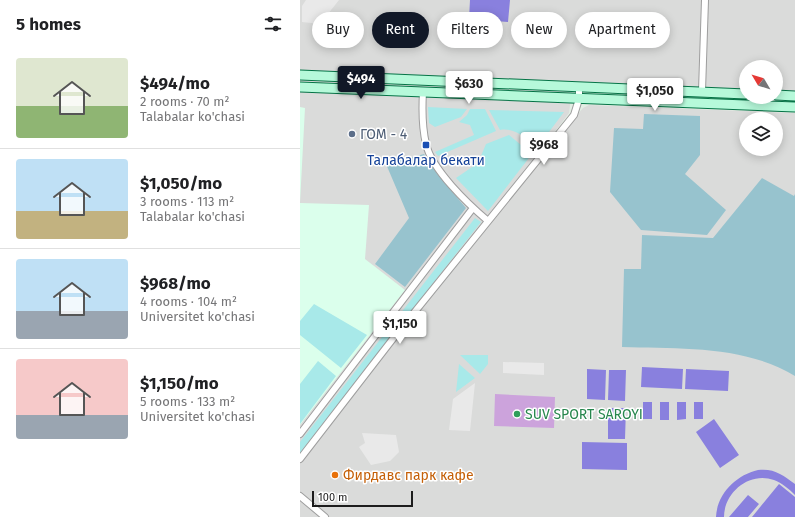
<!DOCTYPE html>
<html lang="en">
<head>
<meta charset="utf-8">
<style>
  body { margin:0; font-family:"Fira Sans",sans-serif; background:#f6f6f6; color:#202124; height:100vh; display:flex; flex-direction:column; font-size:15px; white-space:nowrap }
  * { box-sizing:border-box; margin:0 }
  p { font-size:13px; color:#757577 }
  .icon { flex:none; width:22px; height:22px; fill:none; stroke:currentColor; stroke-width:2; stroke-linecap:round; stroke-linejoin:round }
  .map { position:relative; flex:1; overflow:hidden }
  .details { display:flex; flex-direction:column; background:#fff; width:300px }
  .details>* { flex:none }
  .top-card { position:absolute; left:12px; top:12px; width:380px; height:36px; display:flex; gap:8px }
  .needle { width:26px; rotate:308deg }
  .buttons { position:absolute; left:439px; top:60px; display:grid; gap:8px }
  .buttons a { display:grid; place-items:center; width:44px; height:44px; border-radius:50%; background:#fff; box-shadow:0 2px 10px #0003; font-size:20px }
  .scale { position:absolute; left:12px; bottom:10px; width:101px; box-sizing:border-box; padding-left:4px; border:2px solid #1d1d1d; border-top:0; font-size:11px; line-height:14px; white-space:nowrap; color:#1d1d1d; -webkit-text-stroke:3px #fff; paint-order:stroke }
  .price { position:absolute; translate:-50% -34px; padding:0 9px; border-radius:4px; background:#fff; color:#222; font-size:13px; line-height:26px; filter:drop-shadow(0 1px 2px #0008) }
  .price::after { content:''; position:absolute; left:50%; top:24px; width:12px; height:9px; margin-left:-6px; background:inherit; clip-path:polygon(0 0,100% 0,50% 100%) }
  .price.selected { background:#111827; color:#fff }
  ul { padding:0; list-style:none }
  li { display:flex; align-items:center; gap:12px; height:100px; padding:0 16px }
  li+li { border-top:1px solid #e0e0e0 }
  li span { display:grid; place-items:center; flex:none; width:112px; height:80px; border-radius:4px; color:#555 }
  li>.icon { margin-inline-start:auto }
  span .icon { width:48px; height:48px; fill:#fffc; stroke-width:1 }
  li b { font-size:17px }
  h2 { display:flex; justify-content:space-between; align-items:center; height:48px; padding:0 16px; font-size:17px }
  .chip { padding:0 14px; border-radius:18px; background:#fff; box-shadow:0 2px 10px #0003; font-size:14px; line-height:36px }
  .chip.selected { background:#111827; color:#fff }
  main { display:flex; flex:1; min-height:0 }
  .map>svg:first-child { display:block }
  .residential { fill:#dadbda; fill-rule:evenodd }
  .education { fill:#dbffec }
  .grass { fill:#a8e9e9 }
  .forest { fill:#97c3ce }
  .pitch { fill:#8980de }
  .parking { fill:#e9e9e9 }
  .water { fill:#cca3dc }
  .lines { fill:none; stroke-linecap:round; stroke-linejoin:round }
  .street-casing { stroke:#9e9e9e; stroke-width:8 }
  .secondary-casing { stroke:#057346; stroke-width:11 }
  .street { stroke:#fff; stroke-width:6 }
  .secondary { stroke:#b6f9da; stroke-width:9 }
  .service-dot { fill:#5c6f8a; stroke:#fff; stroke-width:1.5 }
  .transit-dot { fill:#1a4fb4; stroke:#fff; stroke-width:1.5 }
  .leisure-dot { fill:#2e9e5b; stroke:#fff; stroke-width:1.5 }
  .food-dot { fill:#e8710a; stroke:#fff; stroke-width:1.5 }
  .labels { text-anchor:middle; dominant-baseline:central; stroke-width:3; stroke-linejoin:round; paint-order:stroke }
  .service-label { font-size:14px; fill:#4e5e75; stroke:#fff; text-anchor:start }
  .transit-label { font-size:14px; fill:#164399; stroke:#fff }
  .leisure-label { font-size:14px; fill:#27864d; stroke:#fff; text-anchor:start }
  .food-label { font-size:14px; fill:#c56008; stroke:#fff; text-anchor:start }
</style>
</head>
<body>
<main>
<section class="details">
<h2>5 homes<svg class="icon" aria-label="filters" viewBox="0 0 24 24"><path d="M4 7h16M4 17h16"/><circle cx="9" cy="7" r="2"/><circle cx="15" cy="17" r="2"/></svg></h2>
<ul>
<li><span style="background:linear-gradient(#dfe7d0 60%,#8fb573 0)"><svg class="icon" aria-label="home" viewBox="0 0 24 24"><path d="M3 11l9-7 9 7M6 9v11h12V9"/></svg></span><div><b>$494/mo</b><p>2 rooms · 70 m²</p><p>Talabalar ko'chasi</p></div></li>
<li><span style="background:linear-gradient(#bfe0f5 65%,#c2b280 0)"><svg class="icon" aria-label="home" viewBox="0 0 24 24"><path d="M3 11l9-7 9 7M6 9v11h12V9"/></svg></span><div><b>$1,050/mo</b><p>3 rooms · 113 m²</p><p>Talabalar ko'chasi</p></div></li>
<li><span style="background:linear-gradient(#bfe0f5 65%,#9aa5b1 0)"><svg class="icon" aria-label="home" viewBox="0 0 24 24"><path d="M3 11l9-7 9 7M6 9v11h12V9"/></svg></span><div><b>$968/mo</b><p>4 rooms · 104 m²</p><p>Universitet ko'chasi</p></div></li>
<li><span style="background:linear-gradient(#f6c9c9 70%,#9aa5b1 0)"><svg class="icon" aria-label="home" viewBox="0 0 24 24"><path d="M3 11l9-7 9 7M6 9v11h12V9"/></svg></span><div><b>$1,150/mo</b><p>5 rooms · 133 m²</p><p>Universitet ko'chasi</p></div></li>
</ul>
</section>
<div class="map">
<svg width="495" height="517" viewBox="0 0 495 517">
  <rect width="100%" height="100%" fill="#e3eee4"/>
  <path class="residential" d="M0,0h495v92l-19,-1v-24h-30v23l-173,-8 -4,31 -77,102 91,-107 6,-3 206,8v404h-495zM446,119h30v30h-30z"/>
  <path class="education" d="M0,107l5,1 -5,95 69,2 -4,54 40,31 -105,135z"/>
  <path class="grass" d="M128,107l39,2 -6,8 -26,10 -6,-4z
    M170,109h15l11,22 -58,25 -3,-4 39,-17 -4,-10 -11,-3 8,-7z
    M189,110l75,2 -27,36c-10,-9 -22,-21 -37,-18z
    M209,135l23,19 -44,57 -32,-33 22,-15 8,-19z
    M175,218l6,4 -181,231v-11z
    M14,304l53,31 -26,33 -41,-33v-14z
    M160,355h28v9l-8,10z
    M18,361l18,15 -36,48v-40z
    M159,364l16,14 -19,14z"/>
  <path class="forest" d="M344,114l56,2v39l-15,19 41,36 -19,25 -66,-5 -31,-38 4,-64 29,1z
    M124,154l14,21 28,33 -61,79 -30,-23 34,-46 -23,-54z
    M462,178l32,18 1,-2v182c-51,-31 -115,-27 -173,-29l2,-78h17l1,-34 71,3z"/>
  <path class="pitch" d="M170,0h40l-2,22 -39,-3z
    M342,367l41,2 -1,20 -41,-2z
    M287,369l19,1 -1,30 -18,-1z
    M386,369l43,2 -1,20 -43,-2z
    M309,370h17l-1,31 -17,-1z
    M343,402h9v17h-9z
    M360,402h9v18h-9z
    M377,402h9v17l-9,1z
    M394,402h9v17h-9z
    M308,408h18l-1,31h-17z
    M414,419l25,36 -19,13 -24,-36z
    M282,442l45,1v27l-45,-1z
    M458,470c16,-2 25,5 37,14v11c-6,-6 -13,-12 -21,-15 -24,-9 -50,12 -50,37h-8c1,-23 20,-42 42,-47z
    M479,484l16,13v20h-43z
    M448,495l11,9 -11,13h-19z"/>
  <path class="parking" d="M6,0h33l-19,24 -18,-2v-16z
    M203,362l41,1v12l-41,-2z
    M175,383l-5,48 -21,-1 4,-31z
    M62,433l34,2 3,17 -9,9 -19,4 -12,-18 6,-4z"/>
  <path class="water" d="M195,394l60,3 -1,31 -60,-2z"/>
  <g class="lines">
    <defs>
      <path id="street" d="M402,91l3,-91
        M123,92c-1,17 -1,35 3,52 6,26 42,60 62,77
        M0,434l173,-226
        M0,459l92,-119 182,-225 5,-16v-13
        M0,496l25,21"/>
      <path id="secondary" d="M0,75l446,19
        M0,87l495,20
        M476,95l19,1"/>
    </defs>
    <use href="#street" class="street-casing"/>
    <use href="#secondary" class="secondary-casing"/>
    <use href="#street" class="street"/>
    <use href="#secondary" class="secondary"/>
  </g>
  <circle class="service-dot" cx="52" cy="134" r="4"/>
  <rect class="transit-dot" x="122" y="141" width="8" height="8" rx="2"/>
  <circle class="leisure-dot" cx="217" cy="414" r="4"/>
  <circle class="food-dot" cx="35" cy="475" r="4"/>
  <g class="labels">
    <g class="service-label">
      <text x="60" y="134">ГОМ - 4</text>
    </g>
    <g class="transit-label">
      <text x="126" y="160">Талабалар бекати</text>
    </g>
    <g class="leisure-label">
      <text x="225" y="414">SUV SPORT SAROYI</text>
    </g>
    <g class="food-label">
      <text x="43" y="475">Фирдавс парк кафе</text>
    </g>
  </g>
</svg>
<div class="buttons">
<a><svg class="needle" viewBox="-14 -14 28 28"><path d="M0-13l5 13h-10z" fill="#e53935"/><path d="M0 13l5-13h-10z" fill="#757577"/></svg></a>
<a><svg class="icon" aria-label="layers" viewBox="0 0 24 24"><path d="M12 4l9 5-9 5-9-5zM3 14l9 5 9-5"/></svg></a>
</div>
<div class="scale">100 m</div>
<b class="price selected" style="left:61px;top:100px">$494</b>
<b class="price" style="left:169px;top:105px">$630</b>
<b class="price" style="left:355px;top:112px">$1,050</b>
<b class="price" style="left:244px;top:166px">$968</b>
<b class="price" style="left:100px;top:345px">$1,150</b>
<div class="top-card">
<a class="chip">Buy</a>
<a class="chip selected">Rent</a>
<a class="chip">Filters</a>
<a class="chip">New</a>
<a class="chip">Apartment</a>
</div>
</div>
</main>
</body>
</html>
